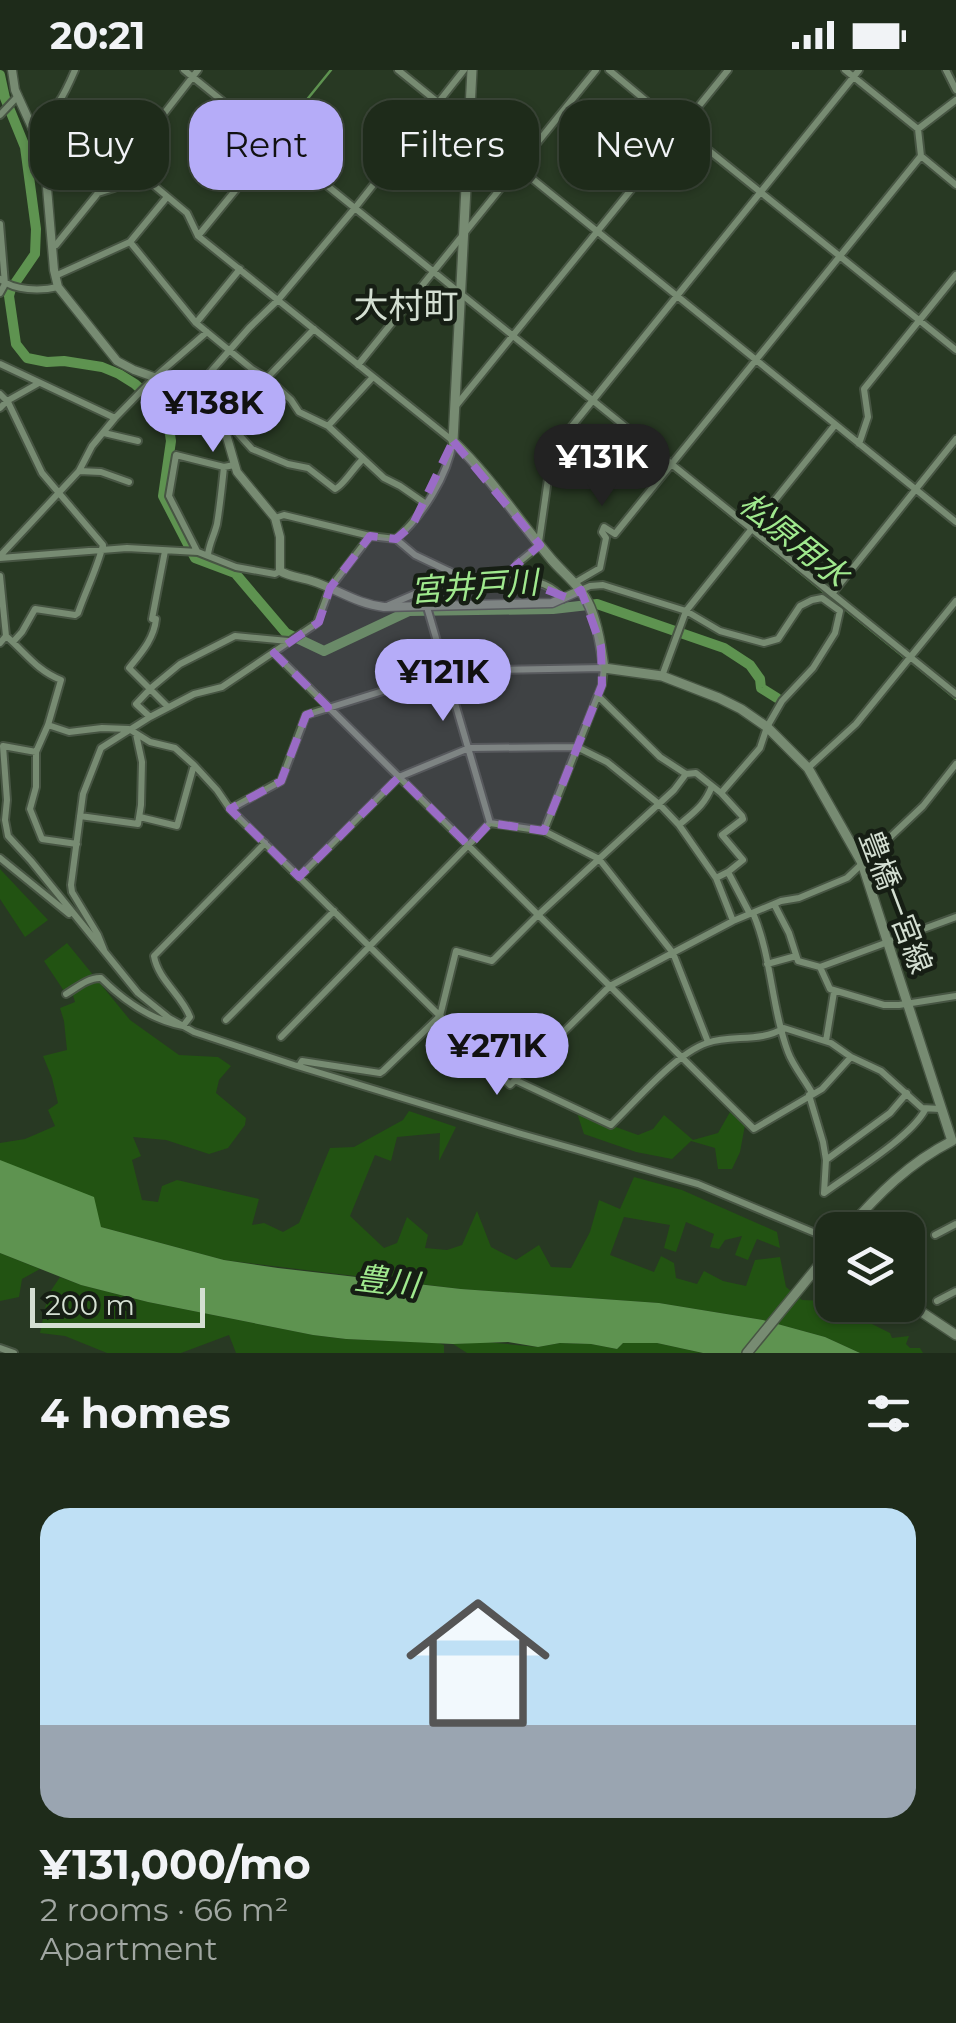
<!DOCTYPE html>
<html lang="en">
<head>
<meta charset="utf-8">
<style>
  body { margin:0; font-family:Montserrat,"Noto Sans JP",sans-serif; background:#2b3727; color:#f1f3f6; height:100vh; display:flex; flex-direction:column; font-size:38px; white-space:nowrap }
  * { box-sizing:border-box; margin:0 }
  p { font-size:32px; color:#a1a7a2 }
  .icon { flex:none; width:55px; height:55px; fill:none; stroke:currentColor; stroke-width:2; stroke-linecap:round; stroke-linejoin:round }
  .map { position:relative; height:1283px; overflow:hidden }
  .drawer { display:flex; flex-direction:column; background:#1e2b1a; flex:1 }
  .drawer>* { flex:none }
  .banner { position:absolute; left:30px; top:30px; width:898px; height:90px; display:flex; gap:20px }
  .buttons { position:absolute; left:815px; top:1142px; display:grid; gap:20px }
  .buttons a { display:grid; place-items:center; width:110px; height:110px; border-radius:20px; background:#1e2b1a; box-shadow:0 2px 8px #0004,0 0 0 2px #3c4739; font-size:50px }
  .scale { position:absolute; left:30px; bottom:25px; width:175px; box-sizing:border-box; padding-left:10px; border:5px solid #d4dfd2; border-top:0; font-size:28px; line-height:35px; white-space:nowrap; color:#d4dfd2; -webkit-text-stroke:8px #161e14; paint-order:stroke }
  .price { position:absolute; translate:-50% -85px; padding:0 22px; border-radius:35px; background:#b5acf8; color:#111; font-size:32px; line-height:65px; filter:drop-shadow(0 2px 5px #0008) }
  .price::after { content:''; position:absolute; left:50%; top:60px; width:30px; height:22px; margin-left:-15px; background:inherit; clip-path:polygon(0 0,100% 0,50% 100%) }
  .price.selected { background:#222; color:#fff }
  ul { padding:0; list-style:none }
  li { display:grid; align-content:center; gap:20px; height:530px; padding:0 40px }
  li span { display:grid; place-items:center; height:310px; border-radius:30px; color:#555 }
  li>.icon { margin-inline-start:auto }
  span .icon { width:180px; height:180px; fill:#fffc; stroke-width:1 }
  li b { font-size:42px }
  h2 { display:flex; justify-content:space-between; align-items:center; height:120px; padding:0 40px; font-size:42px }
  .chip { padding:0 35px; border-radius:30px; background:#1e2b1a; box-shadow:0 2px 8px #0004,0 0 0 2px #3c4739; font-size:35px; line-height:90px }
  .chip.selected { background:#b5acf8; color:#111 }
  .status { display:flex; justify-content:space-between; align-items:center; height:70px; padding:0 50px; background:#1e2b1a; direction:ltr }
  .status svg { height:28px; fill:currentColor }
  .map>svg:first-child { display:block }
  .green { fill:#225312 }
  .water { fill:#5e9350 }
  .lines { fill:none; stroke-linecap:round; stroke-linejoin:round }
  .stream { stroke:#5e9350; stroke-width:2.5 }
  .river { stroke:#5e9350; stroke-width:10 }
  .minor-casing { stroke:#475543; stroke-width:10 }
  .tertiary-casing { stroke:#475543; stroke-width:11 }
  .secondary-casing { stroke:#475543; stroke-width:12 }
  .minor { stroke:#778b72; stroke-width:6 }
  .tertiary { stroke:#778b72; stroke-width:8 }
  .secondary { stroke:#778b72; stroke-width:9 }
  .marked { fill:#9a6bc6; fill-opacity:0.2; stroke:#9a6bc6; stroke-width:8; stroke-dasharray:20 12; stroke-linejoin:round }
  .labels { text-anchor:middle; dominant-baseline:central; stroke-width:9; stroke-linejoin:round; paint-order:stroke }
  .street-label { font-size:30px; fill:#d4dfd2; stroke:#161e14 }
  .water-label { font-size:32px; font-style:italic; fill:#a0e98e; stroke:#161e14 }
  .quarter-label { font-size:35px; fill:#d4dfd2; stroke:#161e14 }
</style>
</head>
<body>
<div class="status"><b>20:21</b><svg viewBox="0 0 49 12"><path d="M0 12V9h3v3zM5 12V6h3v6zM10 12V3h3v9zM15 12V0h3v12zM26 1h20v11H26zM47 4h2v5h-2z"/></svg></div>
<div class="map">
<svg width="956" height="1283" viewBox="0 0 956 1283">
  <rect width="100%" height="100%" fill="#283923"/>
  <path class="green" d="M0,799l48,51 -23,17 -25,-38z
    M67,873l63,77 49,35 39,2 13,9 -12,14 -3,13 30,25 -1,7 -17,23 -19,6 -43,-14 -33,-3 8,19 -9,4 10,40 16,2 4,-16 15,-6 82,19 -7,26 12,-2 19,9 16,-9 31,-75 24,-1 49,-27 6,-9 47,16 -17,34 1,-28 -43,4 -6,24 -16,-6 -25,61 34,32 13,-5 10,-26 21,18 -3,13 22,2 15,-5 15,-34 14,36 25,13 23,-15 12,22 20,1 19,-36 9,-32 21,9 14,-32 48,13 95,42 3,16 -23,-9 -9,21 -13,-5 7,-19 -17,4 -6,9 -9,-2 4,-13 -28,-12 -10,30 -12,-4 6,-23 -46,-8 -14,38 44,17 7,-16 13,7 2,15 21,6 7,-13 19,10 23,5 9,-26 25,-3 6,30 16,13 26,1 18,23h26l18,9 2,5 17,-2 -3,8 4,4h10l3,5h-63l-35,-16 -62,-17 -104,-17 -198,-14 -237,-29 -123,-33 -101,-67v-17l25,-4 30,-13 -7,-16 10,-7 -6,-25 -9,-22 24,-6 -3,-29 -4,-13 15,-6 -3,-10 -6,2 -22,-33z
    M730,1042l15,13 -5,27 -8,17h-14l-3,-21 -24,-7 -19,18 -36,-7 -52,-18 -7,-21 61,22 15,-6 11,-14 29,25 25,-7z
    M0,1183l40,16 -18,10 -3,18 -19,4z
    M60,1207l21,8 67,17 165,33 33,4 92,4 6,2v8h-208l-7,-18 -48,18h-74l-42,-17 -25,-3 8,-38z
    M485,1272l53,5 22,-4 31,1 26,5 6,-6h34l46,10h-236l-14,-9z"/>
  <path class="water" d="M0,1090l94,37 7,30 123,33 54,8 183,21 198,14 104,17 62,17 35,16h-157l-46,-10h-34l-6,6 -26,-5 -31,-1 -22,4 -30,-5 -55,2 -107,-5 -33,-4 -165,-33 -67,-17 -81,-32z"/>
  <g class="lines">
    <path class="stream" d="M275,69l56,-69
      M420,195l37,29
      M464,230l440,357
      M911,592l45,37"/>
    <path class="river" d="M0,5l5,23 20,49 11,82 -1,25 -24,35 -2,7 7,48 11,14 20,4 17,-1 38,6 17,7 16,10 24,22 10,22 2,13 -8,55 32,62 40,15 51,60 38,18 85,-40 144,-2 44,-5 127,44 26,17 10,14 1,9 16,10"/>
    <defs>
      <path id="minor" d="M184,0l772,624
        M398,0l558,452
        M609,0l71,59
        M845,0l73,59
        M946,0l10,20
        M61,29l70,57 14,22 42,35 11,23 255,205c-5,35 -31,75 -57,98
        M0,45l18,-19
        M32,56c22,-8 34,-35 43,-56
        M681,58l275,222
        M131,86l67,-86
        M921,86l35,29
        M0,154l5,60 -5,9
        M198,166l76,-93
        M130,172l66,81 56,46 15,9 24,22 8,12 29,14 56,52 16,8 26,18
        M52,176l4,-1 42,-52 16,-5 26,-16
        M55,206l75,-34 37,-45
        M0,209c14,12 41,12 58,8
        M196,253l44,-54
        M0,294l115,54
        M358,295l238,-295
        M267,308l47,-49
        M193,322l56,-64 29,-28 77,-92 109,-138
        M0,324l8,8 34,71 61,72c-6,24 -17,45 -25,68l-3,2 -40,-6 -13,23 -9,10
        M455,337l273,-337
        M0,338l7,-7 32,-18
        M328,356l45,-49
        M232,357l20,22 36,15 20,4 27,21c8,-3 19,-22 28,-30
        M231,358l35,-51
        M104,363l34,8
        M859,374l9,-27 -4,-28 92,-114
        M79,401l22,1 28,10
        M275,448l9,-3 86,21 26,3 19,16 44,21h13
        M539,472l13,-91 307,-381
        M540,475l-22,18 -6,12c18,5 40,8 51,24
        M165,481l-13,68h4c-2,20 -15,34 -27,49l39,39
        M197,481l-28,-55 7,-41 48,12 10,-2
        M208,485c1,-11 6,-19 9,-31 3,-18 5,-38 7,-57
        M0,486l79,-85 13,-25 23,-28 40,-41 52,-45
        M0,488l127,-10 71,4 38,15 39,7 5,-3
        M0,506l6,60 -6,7
        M576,512l24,-14 6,-30 -4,-6 2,-5 11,7 306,-378 -3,-27 38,-29
        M422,520l68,233
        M581,520l9,-4 13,-1 83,26 34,20 44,12 14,-4 22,-33 12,-6 10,-2 18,13 -5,22 -22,35 -31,33 -15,26 -7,21 -39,45
        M832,524l124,-155
        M389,535l56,-24 5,-6 -1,-4
        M6,566c19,16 31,35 55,44l-13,45 -12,27v35l-6,22 12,30 35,5
        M274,583l480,476 68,-40 29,-32
        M662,606l24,-65 149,-186
        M598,626l62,61 26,17 10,-1 25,20 21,23 1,3 -21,16 21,25 -15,12 -12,6
        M150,647l-14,-13 15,-16 29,-24 55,-28 53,5
        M48,655l21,7 33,-4 27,1 21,13 25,6 19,17 -17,61 -37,-9
        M3,676l4,54 -2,20 3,16 23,25 107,132 31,25 25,14 100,33 224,68 180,51 134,56
        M3,676l33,6
        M194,695l23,25 13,19 280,276 100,-99 123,-65 48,-20 18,-3 48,-20 76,-72 33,-42
        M808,698l48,-44 100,-123
        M230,739l51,-28 25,-66 141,-44 157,-3 -2,17 -58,146
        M80,746l58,8 3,-19 1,-43 -6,-28
        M679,755c15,-13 26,-20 33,-39
        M0,788l69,56
        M728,802l22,42
        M299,807l100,-100 70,-29 108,-1 30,15 52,42 20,21 37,53 17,43
        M774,834l15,29 9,28 22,6 136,-50
        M753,843c19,44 18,94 35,139 5,14 17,28 24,41
        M104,880l-6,-15 -26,-43 -1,-7 12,-91 18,-46 49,-31 44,-23 28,-7 95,-64 13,-35 40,-52
        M767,894l29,-8
        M820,897l10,22 54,16h15l57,-9
        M66,924c10,-6 23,-17 35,-16 22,22 50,42 82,48l7,-9c-8,-22 -32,-37 -36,-61l111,-113
        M226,950l108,-109
        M281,967l209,-214 54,8 55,28 74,94 35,89
        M826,971l8,-49
        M299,996l3,-5 78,12 3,-2 57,-55 16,-65 36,10 46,-46 136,-125 12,-16
        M515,1010l96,45c25,-24 64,-71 96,-82 25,-9 53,0 77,-15l47,15 20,14 30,14 41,37 18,1
        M809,1025l14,47 3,18 -2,33c27,-20 86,-55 101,-83
        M826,1090l64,-47 17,-20
        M935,1165l21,-11
        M937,1231l19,-10
        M0,1278l14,5"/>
      <path id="tertiary" d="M12,0l3,20 21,46 10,40 8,94 4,17 59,74 17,9 54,19 24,23 12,15 13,45 38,46 5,19v34c10,6 21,6 32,10 25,8 45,23 72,26l168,-4 29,-13"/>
      <path id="secondary" d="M472,0l-19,371c38,36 65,79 99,119 14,16 30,27 38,47 8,19 11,40 14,61l58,8 57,22 22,11 26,18 41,41 54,95 90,278c-43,22 -74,53 -105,89
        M908,1233l48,32
        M747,1283l85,-104"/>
    </defs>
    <use href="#minor" class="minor-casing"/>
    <use href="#tertiary" class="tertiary-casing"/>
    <use href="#secondary" class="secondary-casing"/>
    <use href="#minor" class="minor"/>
    <use href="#tertiary" class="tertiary"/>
    <use href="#secondary" class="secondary"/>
  </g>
  <path class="marked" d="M453,371l87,104 -34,29 62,24 13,-8 20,56 1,39 -58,146 -54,-8 -21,23 -70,-69 -100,100 -69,-68 51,-28 25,-66 22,-8 -54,-54 45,-31 11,-34 40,-52 26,3 17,-15z"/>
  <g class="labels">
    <g class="street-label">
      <text transform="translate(896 832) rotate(69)">豊橋一宮線</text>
    </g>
    <g class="water-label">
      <text transform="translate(794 469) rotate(39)">松原用水</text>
      <text transform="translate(474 516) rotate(-4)">宮井戸川</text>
      <text transform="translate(387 1211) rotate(7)">豊川</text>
    </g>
    <g class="quarter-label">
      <text x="406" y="235">大村町</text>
    </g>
  </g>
</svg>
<div class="buttons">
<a><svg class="icon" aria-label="layers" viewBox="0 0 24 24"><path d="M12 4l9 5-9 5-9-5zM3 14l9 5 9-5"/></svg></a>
</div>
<div class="scale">200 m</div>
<b class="price" style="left:213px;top:385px">¥138K</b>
<b class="price selected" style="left:602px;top:439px">¥131K</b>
<b class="price" style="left:443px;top:654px">¥121K</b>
<b class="price" style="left:497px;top:1028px">¥271K</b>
<div class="banner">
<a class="chip">Buy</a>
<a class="chip selected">Rent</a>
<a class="chip">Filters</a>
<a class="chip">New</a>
</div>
</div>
<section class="drawer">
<h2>4 homes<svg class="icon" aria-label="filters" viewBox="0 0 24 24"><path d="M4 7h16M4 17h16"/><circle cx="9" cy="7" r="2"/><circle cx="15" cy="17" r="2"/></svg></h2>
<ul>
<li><span style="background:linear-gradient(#bfe0f5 70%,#9aa5b1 0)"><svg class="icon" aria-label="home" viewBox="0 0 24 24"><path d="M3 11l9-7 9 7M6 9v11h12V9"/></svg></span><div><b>¥131,000/mo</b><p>2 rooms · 66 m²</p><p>Apartment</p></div></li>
</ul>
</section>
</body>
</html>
